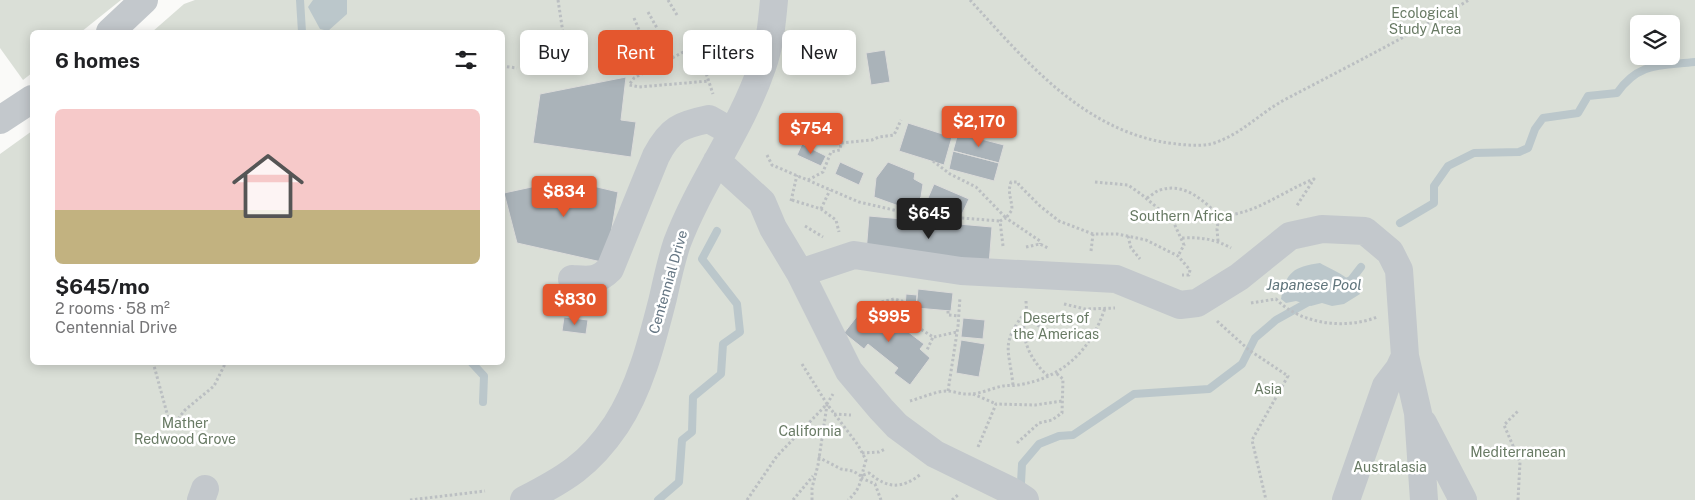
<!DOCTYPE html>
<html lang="en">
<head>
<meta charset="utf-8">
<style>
  body { margin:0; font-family:"Public Sans",sans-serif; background:#f2f2f2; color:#202124; height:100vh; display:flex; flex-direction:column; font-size:19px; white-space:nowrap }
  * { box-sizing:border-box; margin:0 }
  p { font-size:16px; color:#757577 }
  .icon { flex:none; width:28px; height:28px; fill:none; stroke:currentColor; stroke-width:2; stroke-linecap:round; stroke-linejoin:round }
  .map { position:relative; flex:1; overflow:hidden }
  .panel { position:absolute; left:30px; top:30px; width:475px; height:335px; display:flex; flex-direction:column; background:#fff; border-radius:8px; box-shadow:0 2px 12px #0003 }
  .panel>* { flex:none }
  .top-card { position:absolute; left:520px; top:30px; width:475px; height:45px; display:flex; gap:10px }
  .fabs { position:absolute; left:1630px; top:15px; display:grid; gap:10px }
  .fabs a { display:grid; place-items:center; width:50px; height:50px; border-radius:8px; background:#fff; box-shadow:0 2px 12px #0003; font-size:25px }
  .price { position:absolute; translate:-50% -42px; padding:0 11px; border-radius:5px; background:#e4572e; color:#fff; font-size:16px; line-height:32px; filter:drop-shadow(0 1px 2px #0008) }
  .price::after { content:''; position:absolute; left:50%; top:30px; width:15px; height:11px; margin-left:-8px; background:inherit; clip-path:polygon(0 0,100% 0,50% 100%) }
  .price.active { background:#222; color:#fff }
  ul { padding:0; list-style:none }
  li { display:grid; align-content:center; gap:10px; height:265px; padding:0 25px }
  li span { display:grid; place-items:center; height:155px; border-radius:8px; color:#555 }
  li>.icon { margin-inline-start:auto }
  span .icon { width:90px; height:90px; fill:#fffc; stroke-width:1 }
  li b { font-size:21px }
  h2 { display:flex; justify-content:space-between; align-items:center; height:60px; padding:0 25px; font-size:21px }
  .chip { padding:0 18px; border-radius:8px; background:#fff; box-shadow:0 2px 12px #0003; font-size:18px; line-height:45px }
  .chip.active { background:#e4572e; color:#fff }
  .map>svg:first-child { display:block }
  .green { fill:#dadfd7; fill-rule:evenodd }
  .water { fill:#bbc7cb }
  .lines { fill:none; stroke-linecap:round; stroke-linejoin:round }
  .stream { stroke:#bbc7cb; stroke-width:8 }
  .building { fill:#aab3b9; stroke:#dcdcda }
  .path { stroke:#bbbfc2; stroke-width:3; stroke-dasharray:2.5 2.5; stroke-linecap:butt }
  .minor { stroke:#c3c8cc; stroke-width:28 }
  .labels { text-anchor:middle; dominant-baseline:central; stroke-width:5; stroke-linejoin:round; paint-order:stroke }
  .park-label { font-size:14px; fill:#687a64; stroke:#fff }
  .street-label { font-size:14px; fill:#657683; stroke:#fff }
  .water-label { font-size:15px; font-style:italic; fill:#60757c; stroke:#fff }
</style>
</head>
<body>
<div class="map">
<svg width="1695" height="500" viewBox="0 0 1695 500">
  <rect width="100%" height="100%" fill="#fafaf8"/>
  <path class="green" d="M0,0h121l-40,32h-49v41l-9,7 -23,-32z
    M195,0h1500v500h-1695v-346l32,-23v231h470v-330h-350l32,-28zM1639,24h32v32h-32z"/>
  <path class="water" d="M313,0h34v14l-19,17 -8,-2 -12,-22z
    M1320,263c16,9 32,14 40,31l-16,10 -12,2 -10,-3 -11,3 -15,-5 -10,2 -5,-4c5,-27 12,-32 39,-36z"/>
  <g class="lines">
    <path class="stream" d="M300,0l2,32
      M1400,223l34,-20v-17l14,-20 26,-13 45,-1 9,-4 7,-19 8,-11 35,-5 10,-17 29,-3c22,-31 43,-27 78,-31
      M1342,284l9,-4 10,-13
      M471,362l13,14 -1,26
      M1019,490l2,-7 1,-19 17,-20 20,-8 14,-1 61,-41 75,-5 33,-25 13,-26 21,-18 36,-20
      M658,500l21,-18 3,-42 10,-8 1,-35 28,-23 2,-30 17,-12 -3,-28 -35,-45 15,-28"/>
  </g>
  <path class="building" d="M885,50l5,32 -19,3 -5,-32z
    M626,77l-5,43 15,2 -5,35 -98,-14 7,-49z
    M908,123l44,14 -8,28 -45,-14z
    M958,133l46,12 -5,18 -46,-12z
    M802,144l24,12 -5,10 -24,-11z
    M953,151l46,12 -5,18 -45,-12z
    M840,162l24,11 -5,12 -24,-11z
    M888,162l27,11 -1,6 9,5 -2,13 -11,13 -36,-13 2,-19z
    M551,176l67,16 -12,71 -89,-20 -13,-50 46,-10z
    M934,184l35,15 -7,15 -34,-16z
    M869,216l123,11 -3,38 -123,-12z
    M918,289l35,4 -2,18 -35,-3z
    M906,294l11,1 -1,13 -11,-1z
    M865,306l13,11 4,-5 42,32 -4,5 10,9 -20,27 -16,-12 4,-5 -30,-24 -4,5 -20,-16z
    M564,317l24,3 -2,14 -24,-3z
    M963,318l22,2 -2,19 -22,-2z
    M961,340l24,4 -6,33 -23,-4z"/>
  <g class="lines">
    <path class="path" d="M558,0l11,72
      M668,0l9,15
      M970,0c54,59 109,126 192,142 14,2 34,5 49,2 31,-9 49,-32 77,-46 61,-32 122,-63 181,-98
      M648,12l9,16
      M634,18l8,19
      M687,43l4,5 -57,30 -5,7 10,2 70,-6
      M691,48l15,25 7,21
      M502,66l15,2
      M767,155l5,10 87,37 52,12 89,7
      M933,161l17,13 26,13 30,31 6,-8c0,-11 -5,-17 -1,-28h7l1,3 21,21 19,15 34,13
      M808,180l15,-8 8,-20 9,-2 1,-7 31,-3 7,-3 15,-2 7,-15
      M1095,182l33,3 13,9 32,27 11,24 -6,11
      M1147,198c4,-2 9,-7 13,-8 25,-8 44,11 59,26 36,-1 62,-24 95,-37l-18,28
      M792,200l29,9 15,11 3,12
      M791,201l6,-26
      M821,209l9,-19
      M805,226l18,11
      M1128,236l3,12 9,11
      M1182,238c19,-1 33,1 49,10
      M1218,241l-1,-12 2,-13
      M1003,246l-3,-25 6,-3 34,23v3
      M1026,247l14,-3 8,4
      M1091,251l2,-17h24l29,6 32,16 12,14 -1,5h-7
      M1026,301l1,18c7,5 28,15 36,16 11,0 18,-2 28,2
      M1251,303l25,-4c24,25 69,31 101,18
      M1064,304l21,5 30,-1
      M876,310l5,-8 13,-3 8,2v16l31,20 -6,13
      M948,311v4l10,1
      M1025,316c-5,23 6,45 23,60
      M1217,321l32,29 39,26 -36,64 14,60
      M934,337l23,-5
      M153,362l18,66 14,-18 29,-24 12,-24
      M802,364l25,40 31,41 8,15c-6,18 -3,27 -18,40
      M1013,385c-4,-38 -13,-40 13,-74
      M948,391l10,-65 2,-29
      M973,394l23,10
      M910,401c11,-3 26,-10 37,-10 7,0 15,4 23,3 10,0 22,-6 33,-8 5,-1 10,0 15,-1 45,-7 73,-35 87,-77
      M834,414l17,1
      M1017,443l22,-20 13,-3 10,-7 1,-34 -7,-6
      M978,447l18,-43 39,1 27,-4
      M862,453l17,-1 6,-3
      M818,457l23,12 12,2 8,5 8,-3c19,16 33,16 52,1
      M861,478l14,6 6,16
      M410,500l75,-9
      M747,500l30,-44 50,-52 6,-10
      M793,500l20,-24
      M812,500v-12l6,-23 9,-60
      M952,500l7,-6
      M1518,500l2,-38 -16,-37 15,-15"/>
    <path class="minor" d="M110,32l34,-32
      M0,120l32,-21
      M717,161l45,41 11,26 27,45 49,98 32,38 16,17 38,28 78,38 12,8
      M800,273l54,-18 107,16 155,8 64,26 17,-2 42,-26 51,-41 32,-7 43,2 25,21 9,18 6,86 13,57 6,87
      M572,279c17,1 25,3 38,-10l46,-113c14,-27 24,-31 53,-37l23,13
      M1423,423l40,77
      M201,500l4,-11
      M524,500c41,-21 65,-35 92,-75 24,-36 36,-84 47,-127 4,-18 8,-37 14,-55 23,-61 64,-114 85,-176 8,-22 10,-45 12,-67
      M1346,500l40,-114 13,-17 6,-13"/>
  </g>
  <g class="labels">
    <g class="park-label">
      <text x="1425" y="13">Ecological<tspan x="1425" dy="16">Study Area</tspan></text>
      <text x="1181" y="216">Southern Africa</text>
      <text x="1056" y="318">Deserts of<tspan x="1056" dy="16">the Americas</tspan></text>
      <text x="1268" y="389">Asia</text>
      <text x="185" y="423">Mather<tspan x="185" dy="16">Redwood Grove</tspan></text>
      <text x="810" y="431">California</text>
      <text x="1518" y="452">Mediterranean</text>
      <text x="1390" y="467">Australasia</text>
    </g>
    <g class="street-label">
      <text transform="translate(668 282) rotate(-74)">Centennial Drive</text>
    </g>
    <g class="water-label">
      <text x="1314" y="284">Japanese Pool</text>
    </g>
  </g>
</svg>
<div class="fabs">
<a><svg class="icon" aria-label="layers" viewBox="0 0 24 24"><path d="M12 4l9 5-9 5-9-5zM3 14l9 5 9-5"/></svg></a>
</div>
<b class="price" style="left:979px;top:148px">$2,170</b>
<b class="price" style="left:811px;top:155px">$754</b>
<b class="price" style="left:564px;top:218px">$834</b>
<b class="price active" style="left:929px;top:240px">$645</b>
<b class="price" style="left:575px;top:326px">$830</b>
<b class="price" style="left:889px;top:343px">$995</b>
<div class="top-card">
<a class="chip">Buy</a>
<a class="chip active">Rent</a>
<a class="chip">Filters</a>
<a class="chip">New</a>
</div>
<section class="panel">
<h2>6 homes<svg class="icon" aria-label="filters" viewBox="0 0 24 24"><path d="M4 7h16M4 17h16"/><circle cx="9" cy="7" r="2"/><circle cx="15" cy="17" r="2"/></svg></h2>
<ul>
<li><span style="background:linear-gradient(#f6c9c9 65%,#c2b280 0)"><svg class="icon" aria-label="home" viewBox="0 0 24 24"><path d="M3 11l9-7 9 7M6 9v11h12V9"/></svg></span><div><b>$645/mo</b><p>2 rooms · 58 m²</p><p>Centennial Drive</p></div></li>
</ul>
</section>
</div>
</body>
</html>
